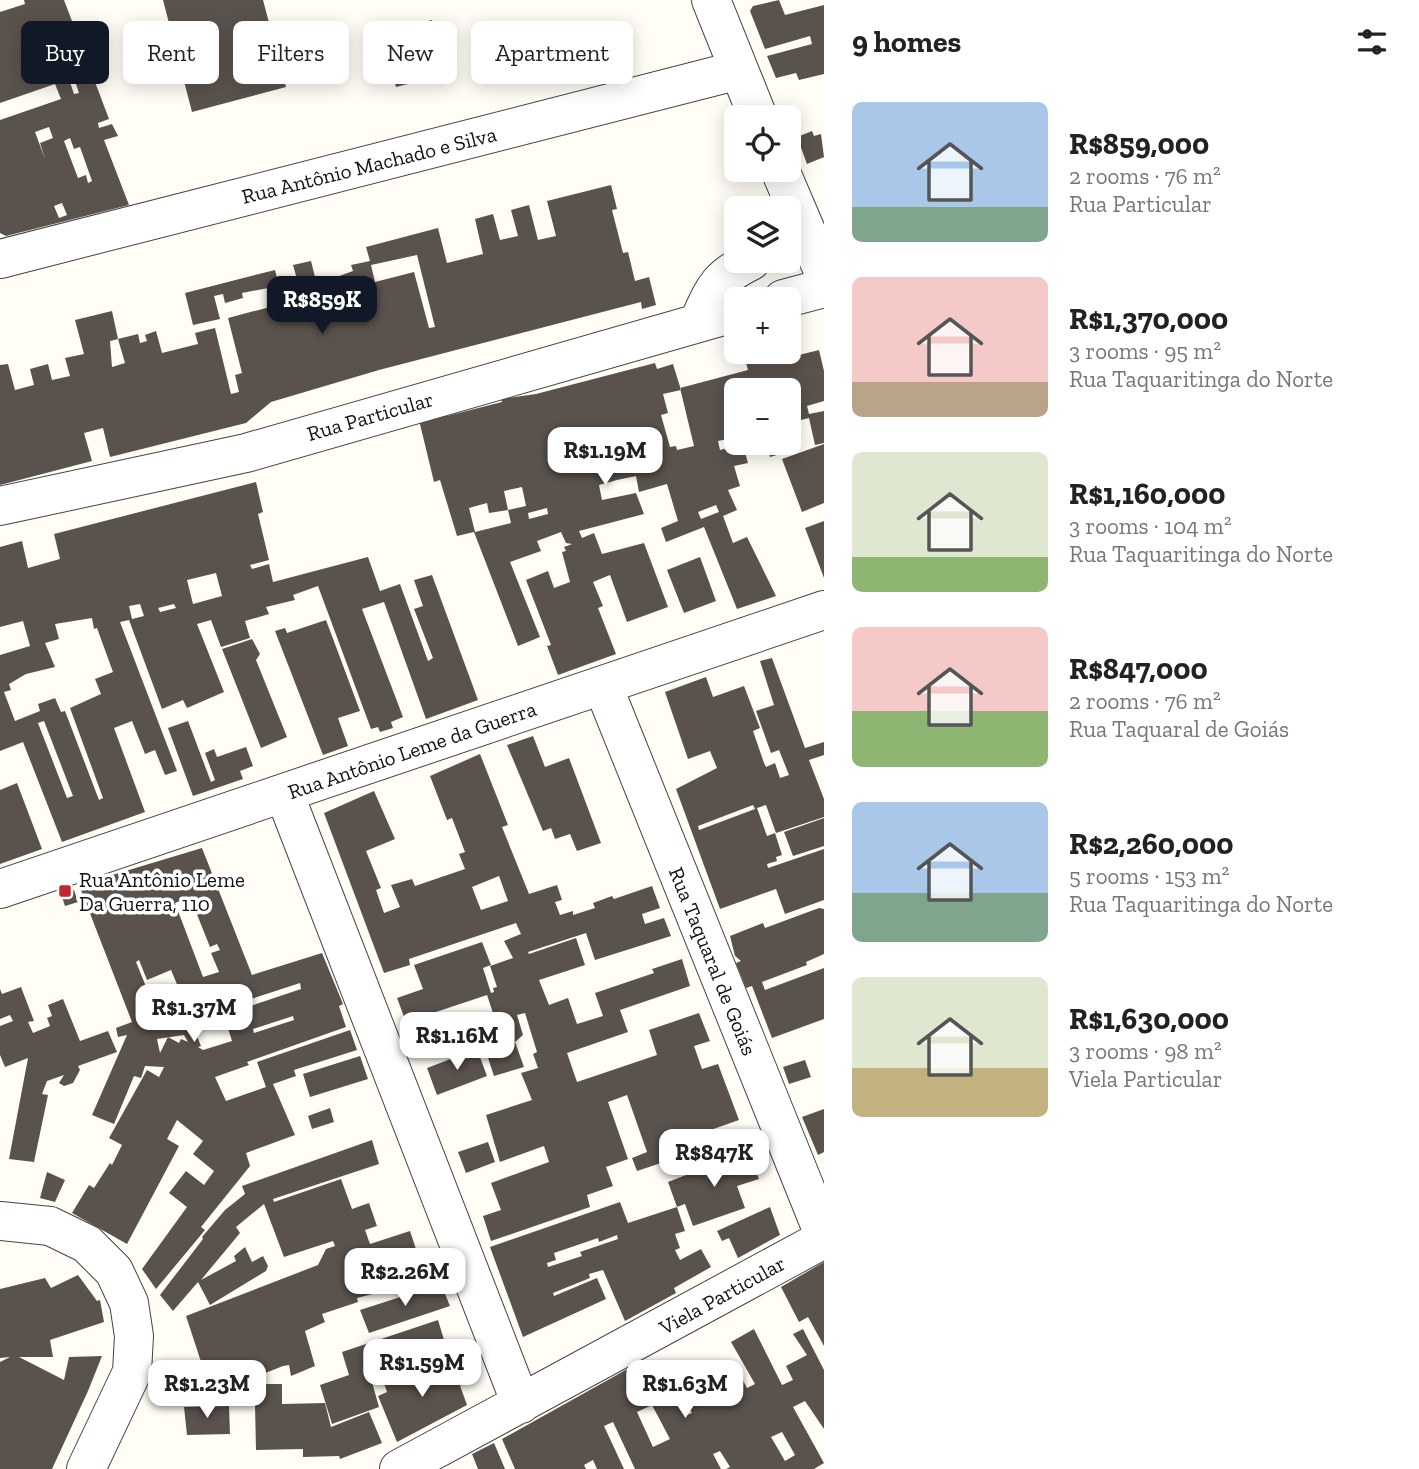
<!DOCTYPE html>
<html lang="en">
<head>
<meta charset="utf-8">
<style>
  body { margin:0; font-family:"Zilla Slab",serif; background:#f6f6f6; color:#222; height:100vh; display:flex; flex-direction:column; font-size:26px; white-space:nowrap }
  * { box-sizing:border-box; margin:0 }
  p { font-size:23px; color:#767676 }
  .icon { flex:none; width:38px; height:38px; fill:none; stroke:currentColor; stroke-width:2; stroke-linecap:round; stroke-linejoin:round }
  .map { position:relative; flex:1; overflow:hidden }
  .details { display:flex; flex-direction:column; background:#fff; width:595px }
  .details>* { flex:none }
  .guide { position:absolute; left:21px; top:21px; width:665px; height:63px; display:flex; gap:14px }
  .tools { position:absolute; left:724px; top:105px; display:grid; gap:14px }
  .tools a { display:grid; place-items:center; width:77px; height:77px; border-radius:10px; background:#fff; box-shadow:0 4px 18px #0003; font-size:35px }
  .price { position:absolute; translate:-50% -60px; padding:0 16px; border-radius:14px; background:#fff; color:#222; font-size:23px; line-height:46px; filter:drop-shadow(0 2px 4px #0008) }
  .price::after { content:''; position:absolute; left:50%; top:42px; width:21px; height:16px; margin-left:-10px; background:inherit; clip-path:polygon(0 0,100% 0,50% 100%) }
  .price.current { background:#111827; color:#fff }
  ul { padding:0; list-style:none }
  li { display:flex; align-items:center; gap:21px; height:175px; padding:0 28px }
  li span { display:grid; place-items:center; flex:none; width:196px; height:140px; border-radius:10px; color:#555 }
  li>.icon { margin-inline-start:auto }
  span .icon { width:84px; height:84px; fill:#fffc; stroke-width:1 }
  li b { font-size:30px }
  h2 { display:flex; justify-content:space-between; align-items:center; height:84px; padding:0 28px; font-size:30px }
  .tag { padding:0 24px; border-radius:10px; background:#fff; box-shadow:0 4px 18px #0003; font-size:24px; line-height:63px }
  .tag.current { background:#111827; color:#fff }
  main { display:flex; flex:1; min-height:0 }
  .map>svg:first-child { display:block }
  .building { fill:#5a524d; fill-rule:evenodd }
  .lines { fill:none; stroke-linecap:round; stroke-linejoin:round }
  .minor-casing { stroke:#444; stroke-width:40 }
  .minor { stroke:#fff; stroke-width:38 }
  .poi-dot { fill:#c4262e; stroke:#fff; stroke-width:2.5 }
  .labels { text-anchor:middle; dominant-baseline:central; stroke-width:7; stroke-linejoin:round; paint-order:stroke }
  .street-label { font-size:21px; fill:#111; stroke:#fff }
  .poi-label { font-size:21px; fill:#111; stroke:#fff; text-anchor:start }
</style>
</head>
<body>
<main>
<div class="map">
<svg width="824" height="1469" viewBox="0 0 824 1469">
  <rect width="100%" height="100%" fill="#fffdf5"/>
  <path class="building" d="M24,0h40l45,119 -11,4 1,5 13,-4 6,12 -14,4 25,65 -123,31 -6,-3v-113l61,-21 -6,-15 -55,19v-91l25,-8zM74,78l5,15 -5,1 -5,-15zM49,127l4,11 -13,5 5,16 -10,-27zM70,138l4,11 6,-2 12,34 -4,2 -2,-8 -8,3 -14,-37zM62,203l5,12 -8,3 -5,-12z
    M163,0h100l23,87 -94,25z
    M779,0l6,15 39,-10v69l-25,6 -3,-7 -20,5 -9,-22 45,-12 -2,-8 -45,13 -15,-38 3,-5z
    M432,20l14,54 -50,13 -14,-54z
    M812,131l2,5 7,-2 3,23 -17,7 -10,-27z
    M611,185l6,24 -5,1 11,43 5,-1 7,29 14,-4 7,28 -14,4 -1,-7 -262,68 -108,32 -25,21 -136,34 -7,-29 -19,5 8,28 -92,24v-120l8,-1 7,26 19,-5 -4,-16 18,-5 4,16 18,-4 -5,-18 19,-4 -9,-34 37,-9 6,28 -8,2 2,26 13,-4 -7,-24 20,-5 2,9 7,-2 -2,-6 11,-4 6,22 36,-9 -3,-11 20,-5 16,66 8,-2 -4,-17 7,-2 -14,-55 91,-24 1,-11 33,-12 -2,-6 19,-4 -4,-14 72,-19 9,35 36,-9 -8,-35 18,-5 7,26 18,-4 -7,-26 18,-5 9,35 18,-4 -9,-35zM417,255l18,72 -6,1 -15,-56 -39,10 -4,-17z
    M311,261l5,20 -17,5 -6,-21z
    M275,270l4,16 -37,7 1,5 -18,5 -2,-9 -9,2 6,23 -27,6 -8,-32z
    M789,336l6,20 24,-6 5,21v30l-17,5 2,8 15,-3v32l-9,2 -6,-27 -20,5v-33h-52v47l-19,4 2,9 25,-7h18l-19,6 4,14 -14,3 6,20 -12,4 9,20 -14,6 10,27 14,-6 29,59 -39,13 -33,-82 -38,15 -5,-14 17,-7 -11,-37 -28,8 -3,-16 -19,4 -18,5 3,15 34,-7 8,21 -65,17 3,7 12,-5 8,21 42,-11 24,64 -41,15 -17,-47 -17,7 10,24 -5,2 18,46 -58,21 -11,-29 4,-1 -25,-65 22,-9 6,17 16,-6 -8,-30 4,-1 -2,-4 8,-3 -6,-1 -5,-11 -24,9 4,10 -31,11 30,75 -22,9 -44,-114 -17,4 -17,-56 -6,2 -15,-62 27,-7 1,3 55,-14 -1,-3 35,-5 119,-31 2,6 16,-5 8,26 -18,4 5,19 -7,2 9,32 6,-1 1,4 17,-4 -14,-58 68,-18 -5,-18h46zM522,487l4,19 -18,4 -4,-19zM487,503l2,10 19,-3 3,13 -36,9 -6,-24zM716,505l3,7 -18,7 -3,-7zM547,508l1,6 -19,5 -1,-6z
    M790,435l4,15 -24,7 -4,-14h23z
    M824,444v59l-22,9 -20,-53z
    M256,482l7,30 -5,2 11,46 -19,5 2,4 17,-5 4,18 95,-25 12,34 20,-7 28,77 5,-3 -19,-49 9,-3 -9,-26 18,-5 46,125 -52,19 -42,-117 -22,7 41,108 -12,5 2,6 -13,4 -2,-5 -7,2 -53,-143 -25,9 2,5 -29,7 3,7 -24,7 5,17 -29,9 -10,-27 -14,4 27,68 -37,16 -4,-8 -21,9 -33,-89 -9,2 57,149 -12,4 -10,-25 -10,4 -13,-33 -18,7 31,84 -83,30 -39,-100 -23,9v-96l30,-9 -7,-25 -23,6v-80l22,-6 6,27 32,-9 -6,-25zM216,573l6,23 -29,8 -6,-24zM140,604l4,12 -12,3 -3,-13zM174,604l2,4 -16,4 -2,-4zM92,618l2,11 3,-1 16,44 -18,7 6,15 -31,14 33,90 -4,2 -34,-89 -4,1 -6,-14 -17,6 2,7 -25,10 -11,-29 7,-2 -2,-6 17,-10 29,-7 -10,-24 14,-4 -4,-15zM44,721l29,75 -6,2 -29,-75z
    M824,521v57l-19,-50z
    M700,557l16,44 -32,12 -17,-43z
    M326,620l34,91 -22,7 10,28 -25,9 -48,-124 10,-3 2,5z
    M252,639l8,15 -4,6 31,77 -26,11 -39,-99z
    M772,658l33,90 19,-6v13l-15,5 15,39v18l-48,16 -10,-28 -9,3 10,28 8,-3 7,22 -6,2 1,4 -10,3 1,4 56,-19v51l-39,14 -9,-25 -56,20 -44,-120 41,-21 -7,-17 -22,8 -23,-67 41,-15 7,20 31,-11 16,42 -7,3 11,32 2,4 9,-4 5,15 9,-3 -10,-25 -8,3 -15,-42 18,-6 -14,-44zM753,805l2,4 -56,21 -1,-4z
    M188,721l23,61 4,-2 -10,-27 9,-4 3,8 29,-10 7,19 -13,5 3,8 -50,17 -25,-68z
    M533,736l12,31 24,-9 32,85 -24,8 -7,-17 -15,5 -4,-11 -8,3 -36,-86z
    M480,754l28,71 -6,2 27,67 28,-9 5,15 -7,2 5,13 13,-4v4l22,-7 -2,-5 19,-7 2,3 38,-13 8,22 -18,6 3,10 19,-6 7,18 -76,24 -9,-27 -58,19 1,2 47,-16 9,27 -46,15 10,25 19,-7 9,26 26,-8 -8,-23 59,-20 -2,-4 30,-10 8,27 -70,24 8,22 -61,21 10,29 80,-27 -8,-25 50,-17 11,28 -16,5 8,23 16,-5 21,56 -74,26 5,14 -33,11 -5,-13 15,-6 -20,-57 -19,7 20,57 -22,8 7,19 -26,9 3,12 -99,34 -8,-25 18,-6 -10,-27 58,-21 -5,-16 -44,16 -14,-47 46,-15 -11,-27 17,-5 -5,-14 4,-2 -12,-39 -8,2 6,20 -8,7 9,25 -30,9 -14,-42 24,-9 -1,-5 -7,2 -9,-27 -81,27 -9,-24 26,-9 -9,-24 68,-23 9,23 -8,3 8,25 3,-1 -1,-4 4,-1 -7,-21 23,-8 -9,-17 17,-7 -5,-11 -107,36 1,6 -26,8 -60,-160 50,-22 21,48 -29,12 15,37 -5,2 8,23 16,-6 -9,-22 21,-6 3,7 50,-17 -6,-15 6,-2 -13,-34 -5,2 -17,-44zM499,876l9,25 -27,9 -9,-23z
    M17,783l25,66 -42,15v-74z
    M824,818v28l-31,10 -9,-24z
    M202,848l50,127 70,-22 21,51 -4,2 7,21 -99,35 2,3 -34,12 11,24 40,-14 -9,-25 93,-32 7,20 -63,20 2,6 -23,8 22,51 -49,18 4,13 -49,61 4,3 -49,59 -14,-20 45,-62 -18,-14 17,-22 18,14 10,-14 -21,-17 10,-13 -26,-21 -10,19 12,7 -52,98 -55,-31 17,-28 5,3 16,-25 2,2 10,-20 -13,-7 38,-68 12,7 5,-10 -19,-1 -4,12 -7,-2 -20,48 -22,-9 35,-80 -9,2 -2,-9 16,-6 -53,-137zM190,897l20,50 7,-3 3,6 -9,3 8,19 -16,5 -28,-74zM139,960l8,20 24,-10 8,19 -15,6 -3,-7 -9,4 -1,-4 -4,1 -11,-27zM300,983l1,6 -77,26 8,26 -29,9 -5,-3 3,-1 -20,-48 25,-8 8,25 23,-8 -1,-3zM293,1016l1,4 -40,13 -1,-4zM184,1035l4,7 -7,-3 -2,4 -11,-6 -8,16 -3,-14z
    M74,890l4,12 -13,4 -4,-12z
    M819,908l5,1v45l-18,8 1,3 -45,17 3,8 59,-22v51l-52,19 -20,-52 -6,2 -10,-25 5,-2 -6,-5 -5,-20 33,-13 2,5z
    M21,987l13,34 -6,1 5,11 17,-7 -3,-8 5,-2 -4,-11 15,-6 17,42 28,-10 9,21 -39,14 2,4 -7,13 -9,3 -5,-3 5,-8 -17,6 -5,13 6,1 -14,67 -25,-3 19,-101 -23,9 -5,-12v-29l13,-5 -3,-6 -10,4v-30l2,5z
    M473,1029l5,16 -24,8 -5,-15z
    M477,1049l10,27 -50,19 -10,-27z
    M360,1056l8,23 -58,18 -7,-23z
    M805,1060l6,17 -22,7 -6,-17z
    M330,1108l4,14 -22,7 -4,-13z
    M824,1109v43l-6,3 -16,-38z
    M372,1140l7,24 -106,35 1,3 67,-23 11,30 17,-6 8,23 -12,4 5,14 40,-13 17,51 -42,12 -1,-3 -27,7 1,4 -36,12 3,8 -20,9 10,35 -24,10 -2,-11 -6,1 -58,23v3l-33,3 -5,-17 17,-7 -18,-55 132,-51 8,-16 9,-3 -2,-5 -49,16 -20,-53 -28,23 4,6 -39,47 35,-19 -2,-5 11,-9 7,15 11,-6 5,10 -2,5 -56,34 -12,-23 -25,29 -13,-16 43,-56 -1,-2 23,-27 20,-16 -3,-8z
    M488,1142l7,20 -29,11 -8,-21z
    M748,1151l11,28 -22,7 8,22 -52,18 -8,-22 -8,3 -9,-25z
    M47,1172l18,8 -10,22 -15,-4z
    M620,1202l8,21 49,-16 8,24 -10,3 5,14 -5,2 5,10 21,-11 10,18 -37,21 2,5 -51,28 -22,-51 -14,4 1,4 -37,15 1,3 43,-18 9,21 -83,38 -33,-90zM617,1235l1,4 -38,13 2,4 -34,11 -1,-4 9,-3 -2,-7 44,-15 1,4z
    M770,1207l10,28 -42,23 -9,-20 -7,3 -5,-10z
    M824,1262v84l-16,-29 -9,5 -18,-35z
    M78,1275l19,26 3,-1 4,22 -54,18 3,17h-34l45,23 5,-23 33,-1 -14,35 -36,78h-52v-107l10,-5 -10,1v-69l45,-11 6,10z
    M441,1284l9,22 -81,27 -9,-23z
    M438,1320l7,23 -77,25 11,39 -47,17 -12,-39 29,-10 -7,-23z
    M754,1329l28,56 11,-5 -7,-14 21,-11 -14,-21 10,-5 21,41v59l-19,-28 -12,6 31,56 -10,6h-88l4,-2 -10,-16 -7,3 8,15h-86l-22,-47 -9,4 20,43h-27l-4,-9 -9,5 2,4h-71l-13,-30 129,-72 11,21 23,-12 20,40 7,-3 -21,-40 18,-10 11,20 33,-21 14,26 8,-4 -24,-42zM652,1405l18,34 -17,8 -16,-35zM782,1432l13,23 -10,6 -14,-24z
    M450,1358l17,47 -70,37 -19,-46 9,-4 -3,-9z
    M258,1384h24v20l43,-1 6,24 38,-15 13,31 -42,16 -1,-3 -36,1v-8l-47,1 -1,-45h4z
    M229,1406l1,28 -43,1 -3,-28z
    M494,1443l11,26h-27l-6,-15z"/>
  <g class="lines">
    <defs>
      <path id="minor" d="M711,0l47,117
        M780,170l44,103
        M0,259l739,-189
        M783,299l41,-11
        M698,323c16,-34 18,-45 53,-62
        M0,506l246,-53 491,-141
        M603,686l221,549
        M284,793l237,611
        M0,889l824,-279
        M0,1221l50,5 37,18 27,27 15,32 5,33 -2,36 -46,97
        M399,1469l425,-230"/>
    </defs>
    <use href="#minor" class="minor-casing"/>
    <use href="#minor" class="minor"/>
  </g>
  <rect class="poi-dot" x="58" y="884" width="14" height="14" rx="3.5"/>
  <g class="labels">
    <g class="street-label">
      <text transform="translate(369 165) rotate(-14)">Rua Antônio Machado e Silva</text>
      <text transform="translate(370 416) rotate(-16)">Rua Particular</text>
      <text transform="translate(412 750) rotate(-19)">Rua Antônio Leme da Guerra</text>
      <text transform="translate(713 961) rotate(68)">Rua Taquaral de Goiás</text>
      <text transform="translate(722 1295) rotate(-29)">Viela Particular</text>
    </g>
    <g class="poi-label">
      <text x="79" y="879">Rua Antônio Leme<tspan x="79" dy="24">Da Guerra, 110</tspan></text>
    </g>
  </g>
</svg>
<div class="tools">
<a><svg class="icon" aria-label="locate" viewBox="0 0 24 24"><circle cx="12" cy="12" r="6"/><path d="M12 2v4M12 18v4M2 12h4M18 12h4"/></svg></a>
<a><svg class="icon" aria-label="layers" viewBox="0 0 24 24"><path d="M12 4l9 5-9 5-9-5zM3 14l9 5 9-5"/></svg></a>
<a>+</a>
<a>−</a>
</div>
<b class="price current" style="left:322px;top:336px">R$859K</b>
<b class="price" style="left:605px;top:487px">R$1.19M</b>
<b class="price" style="left:194px;top:1044px">R$1.37M</b>
<b class="price" style="left:457px;top:1072px">R$1.16M</b>
<b class="price" style="left:714px;top:1189px">R$847K</b>
<b class="price" style="left:405px;top:1308px">R$2.26M</b>
<b class="price" style="left:422px;top:1399px">R$1.59M</b>
<b class="price" style="left:207px;top:1420px">R$1.23M</b>
<b class="price" style="left:685px;top:1420px">R$1.63M</b>
<div class="guide">
<a class="tag current">Buy</a>
<a class="tag">Rent</a>
<a class="tag">Filters</a>
<a class="tag">New</a>
<a class="tag">Apartment</a>
</div>
</div>
<section class="details">
<h2>9 homes<svg class="icon" aria-label="filters" viewBox="0 0 24 24"><path d="M4 7h16M4 17h16"/><circle cx="9" cy="7" r="2"/><circle cx="15" cy="17" r="2"/></svg></h2>
<ul>
<li><span style="background:linear-gradient(#a9c7e8 75%,#7fa58c 0)"><svg class="icon" aria-label="home" viewBox="0 0 24 24"><path d="M3 11l9-7 9 7M6 9v11h12V9"/></svg></span><div><b>R$859,000</b><p>2 rooms · 76 m²</p><p>Rua Particular</p></div></li>
<li><span style="background:linear-gradient(#f6c9c9 75%,#b9a48a 0)"><svg class="icon" aria-label="home" viewBox="0 0 24 24"><path d="M3 11l9-7 9 7M6 9v11h12V9"/></svg></span><div><b>R$1,370,000</b><p>3 rooms · 95 m²</p><p>Rua Taquaritinga do Norte</p></div></li>
<li><span style="background:linear-gradient(#dfe7d0 75%,#8fb573 0)"><svg class="icon" aria-label="home" viewBox="0 0 24 24"><path d="M3 11l9-7 9 7M6 9v11h12V9"/></svg></span><div><b>R$1,160,000</b><p>3 rooms · 104 m²</p><p>Rua Taquaritinga do Norte</p></div></li>
<li><span style="background:linear-gradient(#f6c9c9 60%,#8fb573 0)"><svg class="icon" aria-label="home" viewBox="0 0 24 24"><path d="M3 11l9-7 9 7M6 9v11h12V9"/></svg></span><div><b>R$847,000</b><p>2 rooms · 76 m²</p><p>Rua Taquaral de Goiás</p></div></li>
<li><span style="background:linear-gradient(#a9c7e8 65%,#7fa58c 0)"><svg class="icon" aria-label="home" viewBox="0 0 24 24"><path d="M3 11l9-7 9 7M6 9v11h12V9"/></svg></span><div><b>R$2,260,000</b><p>5 rooms · 153 m²</p><p>Rua Taquaritinga do Norte</p></div></li>
<li><span style="background:linear-gradient(#dfe7d0 65%,#c2b280 0)"><svg class="icon" aria-label="home" viewBox="0 0 24 24"><path d="M3 11l9-7 9 7M6 9v11h12V9"/></svg></span><div><b>R$1,630,000</b><p>3 rooms · 98 m²</p><p>Viela Particular</p></div></li>
</ul>
</section>
</main>
</body>
</html>
